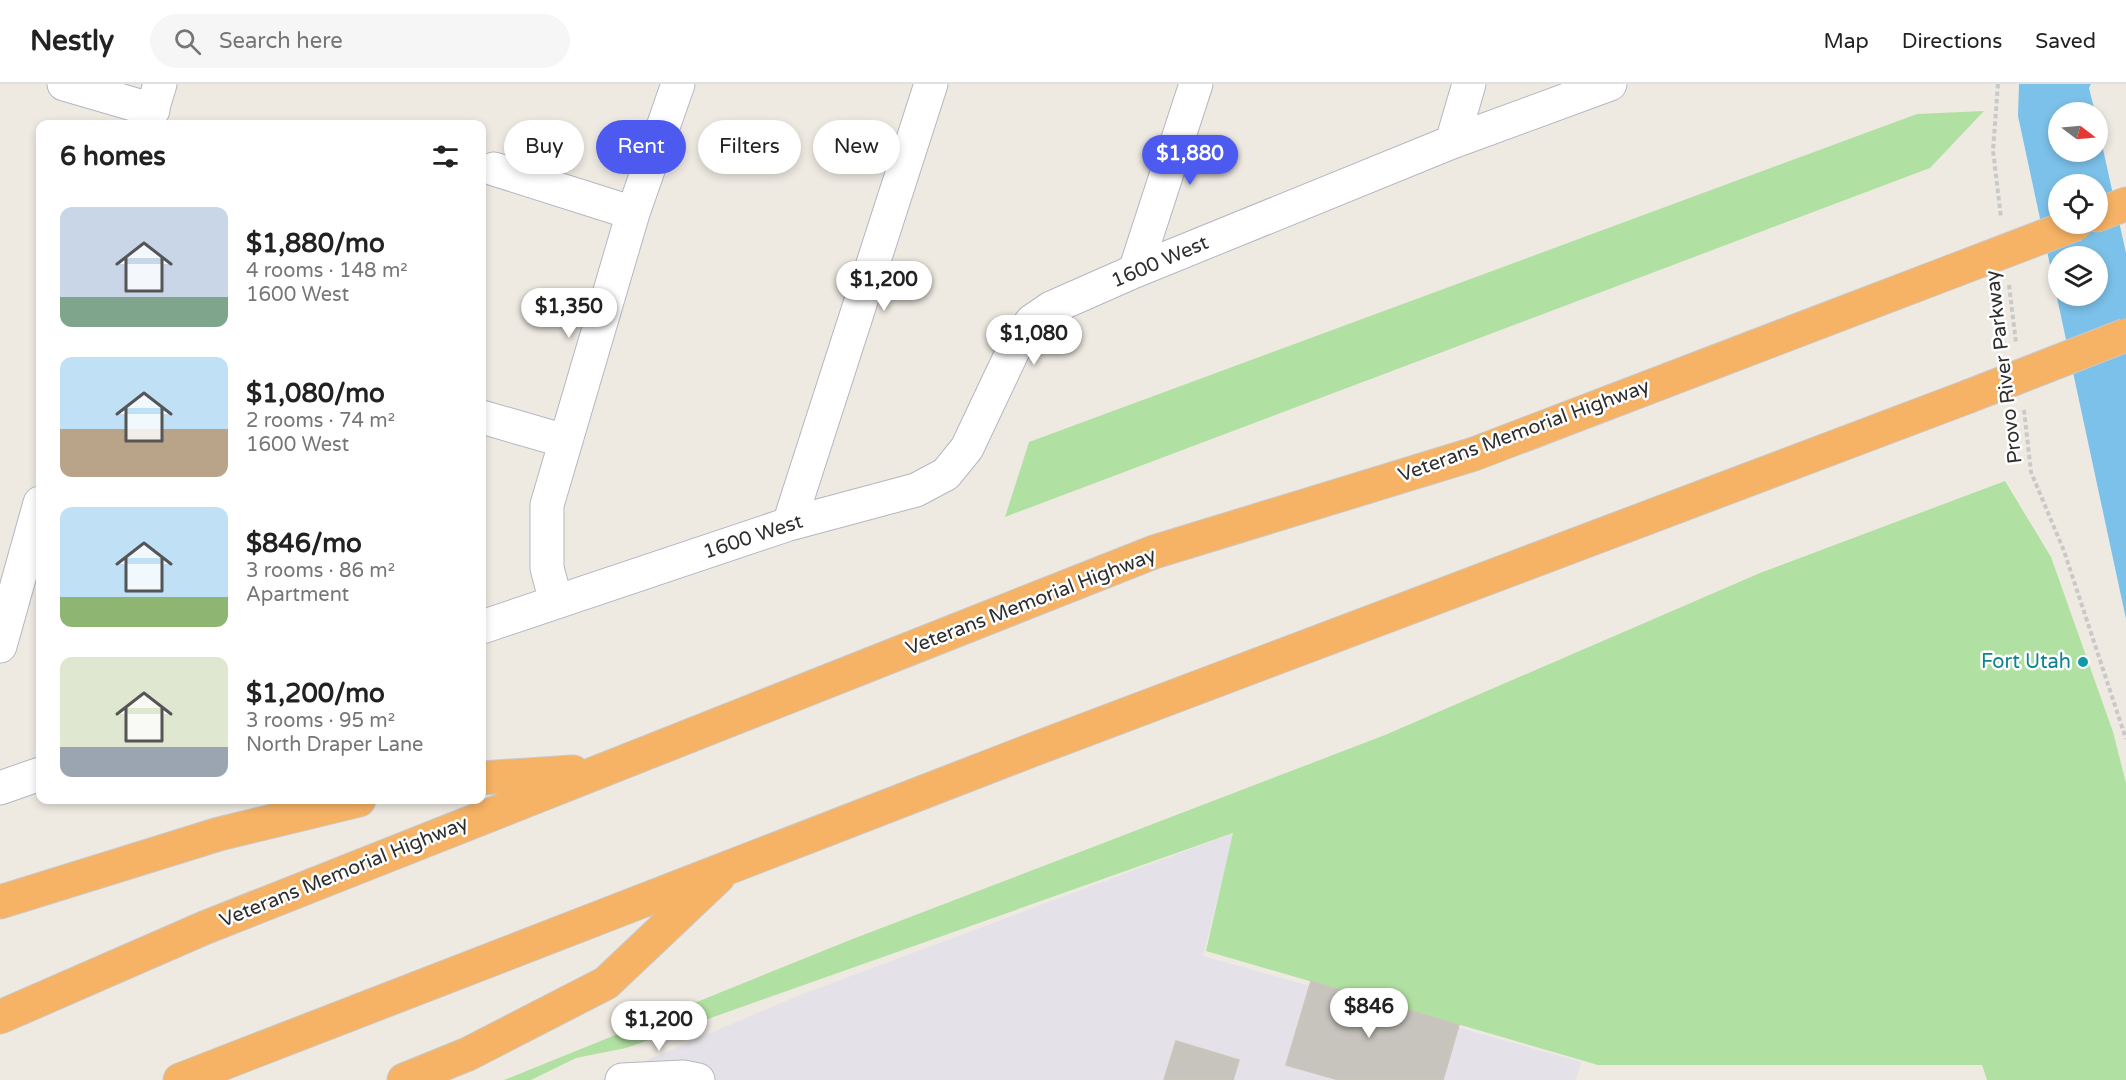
<!DOCTYPE html>
<html lang="en">
<head>
<meta charset="utf-8">
<style>
  body { margin:0; font-family:"Varela Round",sans-serif; background:#f6f6f6; color:#222; height:100vh; display:flex; flex-direction:column; font-size:22px; white-space:nowrap }
  * { box-sizing:border-box; margin:0 }
  p { font-size:20px; color:#767676 }
  .icon { flex:none; width:33px; height:33px; fill:none; stroke:currentColor; stroke-width:2; stroke-linecap:round; stroke-linejoin:round }
  .map { position:relative; flex:1; overflow:hidden }
  .drawer { position:absolute; left:36px; top:36px; width:450px; height:684px; display:flex; flex-direction:column; background:#fff; border-radius:12px; box-shadow:0 3px 9px #0003 }
  .drawer>* { flex:none }
  .banner { position:absolute; left:504px; top:36px; width:570px; height:54px; display:flex; gap:12px }
  .needle { width:39px; rotate:106deg }
  .tools { position:absolute; left:2048px; top:18px; display:grid; gap:12px }
  .tools a { display:grid; place-items:center; width:60px; height:60px; border-radius:50%; background:#fff; box-shadow:0 3px 9px #0003; font-size:30px }
  .price { position:absolute; translate:-50% -51px; padding:0 14px; border-radius:21px; background:#fff; color:#222; font-size:20px; line-height:39px; filter:drop-shadow(0 2px 3px #0008) }
  .price::after { content:''; position:absolute; left:50%; top:36px; width:18px; height:14px; margin-left:-9px; background:inherit; clip-path:polygon(0 0,100% 0,50% 100%) }
  .price.on { background:#4d5af0; color:#fff }
  ul { padding:0; list-style:none }
  li { display:flex; align-items:center; gap:18px; height:150px; padding:0 24px }
  li span { display:grid; place-items:center; flex:none; width:168px; height:120px; border-radius:12px; color:#555 }
  li>.icon { margin-inline-start:auto }
  span .icon { width:72px; height:72px; fill:#fffc; stroke-width:1 }
  li b { font-size:26px }
  h2 { display:flex; justify-content:space-between; align-items:center; height:72px; padding:0 24px; font-size:26px }
  .pill { padding:0 21px; border-radius:27px; background:#fff; box-shadow:0 3px 9px #0003; font-size:21px; line-height:54px }
  .pill.on { background:#4d5af0; color:#fff }
  header { display:flex; align-items:center; gap:36px; box-sizing:border-box; height:84px; padding:0 30px; background:#fff; border-bottom:2px solid #e0e0e0 }
  header strong { font-size:28px }
  nav { display:flex; gap:33px; margin-inline-start:auto; font-size:21px }
  .search { width:420px; height:54px; background:#f6f6f6; display:flex; align-items:center; gap:15px; box-sizing:border-box; padding:0 21px; border-radius:33px; color:#767676; font-size:22px }
  .map>svg:first-child { display:block }
  .industrial { fill:#e4e1e8 }
  .green { fill:#b1e1a2 }
  .water { fill:#7cc1e9; fill-rule:evenodd }
  .building { fill:#c7c4bd; stroke:#cac6bb; stroke-width:1.5 }
  .lines { fill:none; stroke-linecap:round; stroke-linejoin:round }
  .minor-casing { stroke:#b5b6c0; stroke-width:35 }
  .highway-casing { stroke:#c9c9c9; stroke-width:35 }
  .path { stroke:#c9c9c9; stroke-width:4; stroke-dasharray:4.5 3; stroke-linecap:butt }
  .minor { stroke:#fff; stroke-width:33 }
  .highway { stroke:#f6b265; stroke-width:33 }
  .highway-bridge-casing { stroke:#c9c9c9; stroke-width:35; stroke-linecap:butt }
  .highway-bridge { stroke:#f6b265; stroke-width:33 }
  .culture-dot { fill:#0f9aa8; stroke:#fff; stroke-width:2 }
  .labels { text-anchor:middle; dominant-baseline:central; stroke-width:5; stroke-linejoin:round; paint-order:stroke }
  .street-label { font-size:20px; fill:#2e2e2e; stroke:#fff }
  .culture-label { font-size:20px; fill:#0d838f; stroke:#fff; text-anchor:end }
</style>
</head>
<body>
<header>
<strong>Nestly</strong>
<div class="search"><svg class="icon" aria-label="search" viewBox="0 0 24 24"><circle cx="10" cy="10" r="6"/><path d="M15 15l6 6"/></svg>Search here</div>
<nav><a>Map</a><a>Directions</a><a>Saved</a></nav>
</header>
<div class="map">
<svg width="2126" height="996" viewBox="0 0 2126 996">
  <rect width="100%" height="100%" fill="#eeeae2"/>
  <path class="industrial" d="M1234,749l-31,123 378,106 -5,18h-976l200,-85z"/>
  <path class="green" d="M1984,27l-54,57 -925,349 24,-75 888,-328z
    M2005,397l46,76 62,175 13,51v297h-139l-5,-15h-384l-392,-114 27,-118 -607,215 -50,10 -45,22h-27l346,-140 535,-205 375,-162z"/>
  <path class="water" d="M2019,0h72l-2,4 6,24h-37v40h39v-30l29,131v366l-108,-503zM2058,100h39v40h-39zM2058,172h39v40h-39z"/>
  <path class="building" d="M1311,897l148,44 -16,55h-104l-53,-15z
    M1176,957l63,19 -6,20h-69z"/>
  <g class="lines">
    <defs>
      <path id="minor" d="M64,0l89,26
        M148,40l12,-40
        M1452,58l17,-58
        M494,85l139,44
        M1135,187l61,-187
        M482,333l83,24
        M789,440l142,-440
        M556,518l-9,-34v-63l86,-292 45,-129
        M482,543l307,-103 127,-34 30,-16 21,-26 52,-110 13,-17 19,-13 84,-37 317,-129 158,-58
        M0,562l40,-143
        M0,704l40,-14
        M622,996l61,-3 15,3"/>
      <path id="highway" d="M2097,131l29,-11
        M482,694l91,-6
        M0,818l219,-68 140,-34
        M0,933l204,-89 950,-376 320,-98 479,-183
        M180,996l852,-330 935,-353
        M404,996l64,-26 138,-71 112,-106"/>
    </defs>
    <use href="#minor" class="minor-casing"/>
    <use href="#highway" class="highway-casing"/>
    <path class="path" d="M1998,0l-5,66 8,68
      M2009,201l7,58
      M2024,326l7,62 33,79 62,188"/>
    <use href="#minor" class="minor"/>
    <use href="#highway" class="highway"/>
    <defs>
      <path id="highway-bridge" d="M1953,187l123,-47
        M1967,313l159,-62"/>
    </defs>
    <use href="#highway-bridge" class="highway-bridge-casing"/>
    <use href="#highway-bridge" class="highway-bridge"/>
  </g>
  <circle class="culture-dot" cx="2083" cy="578" r="6"/>
  <g class="labels">
    <g class="street-label">
      <text transform="translate(1160 178) rotate(-23)">1600 West</text>
      <text transform="translate(2004 283) rotate(-97)">Provo River Parkway</text>
      <text transform="translate(1524 347) rotate(-20)">Veterans Memorial Highway</text>
      <text transform="translate(753 453) rotate(-18)">1600 West</text>
      <text transform="translate(1031 518) rotate(-21)">Veterans Memorial Highway</text>
      <text transform="translate(344 788) rotate(-22)">Veterans Memorial Highway</text>
    </g>
    <g class="culture-label">
      <text x="2071" y="578">Fort Utah</text>
    </g>
  </g>
</svg>
<div class="tools">
<a><svg class="needle" viewBox="-14 -14 28 28"><path d="M0-13l5 13h-10z" fill="#e53935"/><path d="M0 13l5-13h-10z" fill="#767676"/></svg></a>
<a><svg class="icon" aria-label="locate" viewBox="0 0 24 24"><circle cx="12" cy="12" r="6"/><path d="M12 2v4M12 18v4M2 12h4M18 12h4"/></svg></a>
<a><svg class="icon" aria-label="layers" viewBox="0 0 24 24"><path d="M12 4l9 5-9 5-9-5zM3 14l9 5 9-5"/></svg></a>
</div>
<b class="price on" style="left:1190px;top:102px">$1,880</b>
<b class="price" style="left:884px;top:228px">$1,200</b>
<b class="price" style="left:569px;top:255px">$1,350</b>
<b class="price" style="left:1034px;top:282px">$1,080</b>
<b class="price" style="left:1369px;top:955px">$846</b>
<b class="price" style="left:659px;top:968px">$1,200</b>
<div class="banner">
<a class="pill">Buy</a>
<a class="pill on">Rent</a>
<a class="pill">Filters</a>
<a class="pill">New</a>
</div>
<section class="drawer">
<h2>6 homes<svg class="icon" aria-label="filters" viewBox="0 0 24 24"><path d="M4 7h16M4 17h16"/><circle cx="9" cy="7" r="2"/><circle cx="15" cy="17" r="2"/></svg></h2>
<ul>
<li><span style="background:linear-gradient(#c9d6e8 75%,#7fa58c 0)"><svg class="icon" aria-label="home" viewBox="0 0 24 24"><path d="M3 11l9-7 9 7M6 9v11h12V9"/></svg></span><div><b>$1,880/mo</b><p>4 rooms · 148 m²</p><p>1600 West</p></div></li>
<li><span style="background:linear-gradient(#bfe0f5 60%,#b9a48a 0)"><svg class="icon" aria-label="home" viewBox="0 0 24 24"><path d="M3 11l9-7 9 7M6 9v11h12V9"/></svg></span><div><b>$1,080/mo</b><p>2 rooms · 74 m²</p><p>1600 West</p></div></li>
<li><span style="background:linear-gradient(#bfe0f5 75%,#8fb573 0)"><svg class="icon" aria-label="home" viewBox="0 0 24 24"><path d="M3 11l9-7 9 7M6 9v11h12V9"/></svg></span><div><b>$846/mo</b><p>3 rooms · 86 m²</p><p>Apartment</p></div></li>
<li><span style="background:linear-gradient(#dfe7d0 75%,#9aa5b1 0)"><svg class="icon" aria-label="home" viewBox="0 0 24 24"><path d="M3 11l9-7 9 7M6 9v11h12V9"/></svg></span><div><b>$1,200/mo</b><p>3 rooms · 95 m²</p><p>North Draper Lane</p></div></li>
</ul>
</section>
</div>
</body>
</html>
